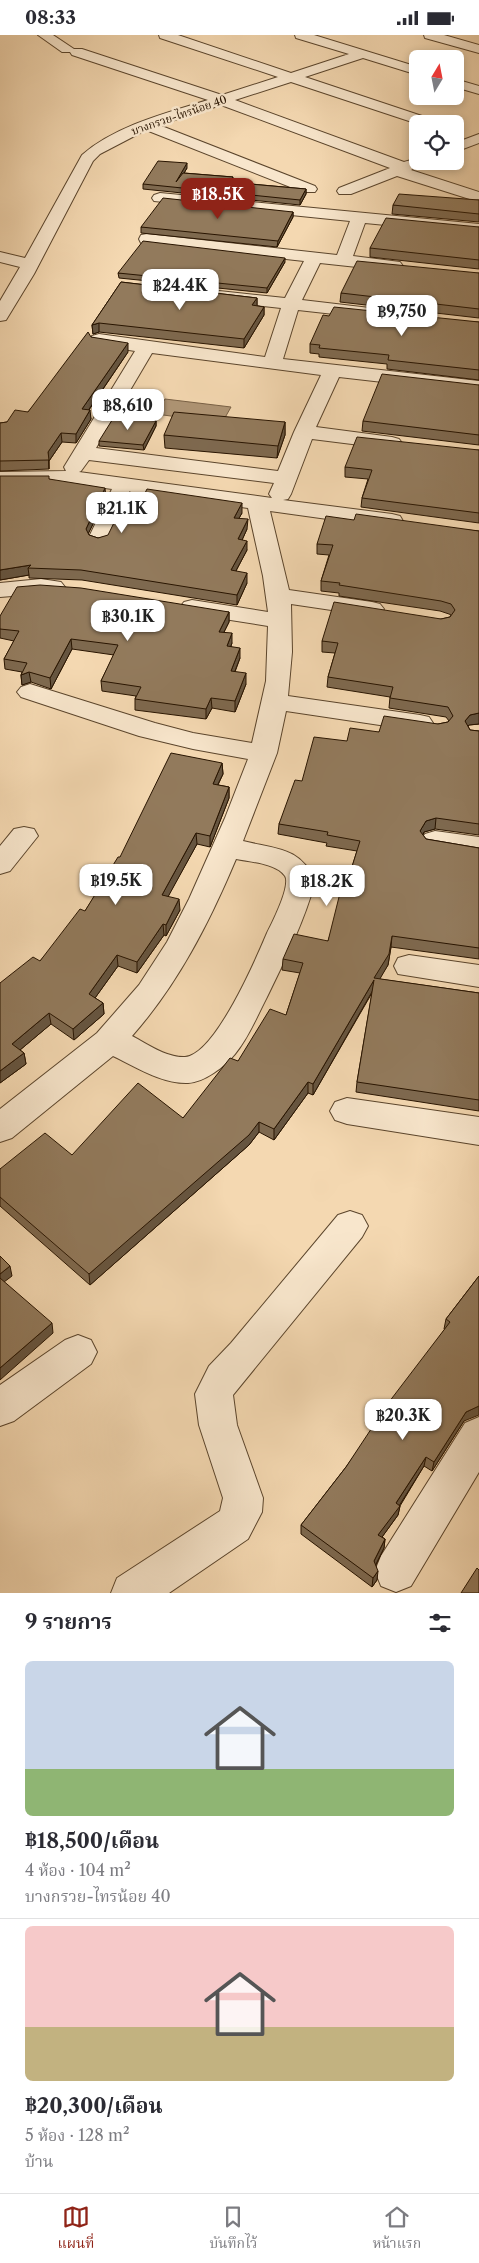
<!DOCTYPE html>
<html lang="th">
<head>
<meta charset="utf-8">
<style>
  body { margin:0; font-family:"Libre Caslon Text","Noto Serif Thai",serif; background:#f7f7f7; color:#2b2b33; height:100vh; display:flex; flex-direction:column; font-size:19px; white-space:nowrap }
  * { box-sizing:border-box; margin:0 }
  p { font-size:16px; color:#7c7c81 }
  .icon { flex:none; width:28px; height:28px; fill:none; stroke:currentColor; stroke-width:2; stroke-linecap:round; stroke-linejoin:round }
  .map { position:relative; height:1558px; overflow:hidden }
  .drawer { display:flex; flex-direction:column; background:#fff; flex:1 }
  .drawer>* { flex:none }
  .needle { width:32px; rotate:10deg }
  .tools { position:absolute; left:409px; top:15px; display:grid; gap:10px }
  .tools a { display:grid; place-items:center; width:55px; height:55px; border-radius:8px; background:#fff; box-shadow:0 2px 8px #0003; font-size:25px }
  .price { position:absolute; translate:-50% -42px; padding:0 11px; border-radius:10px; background:#fff; color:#222; font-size:16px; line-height:32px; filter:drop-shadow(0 1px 2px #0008) }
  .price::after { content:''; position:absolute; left:50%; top:30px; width:15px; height:11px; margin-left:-8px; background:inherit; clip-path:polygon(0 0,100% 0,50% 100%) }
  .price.selected { background:#8f2418; color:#fff }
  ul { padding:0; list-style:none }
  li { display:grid; align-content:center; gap:10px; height:265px; padding:0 25px }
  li+li { border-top:1px solid #e1e1e2 }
  li span { display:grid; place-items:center; height:155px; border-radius:8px; color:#555 }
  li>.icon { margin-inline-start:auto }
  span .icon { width:90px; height:90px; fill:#fffc; stroke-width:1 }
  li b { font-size:21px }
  h2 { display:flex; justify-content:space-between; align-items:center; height:60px; padding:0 25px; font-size:21px }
  .status { display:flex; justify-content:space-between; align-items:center; height:35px; padding:0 25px; background:#fff; direction:ltr }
  .status svg { height:14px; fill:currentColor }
  .tab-bar { display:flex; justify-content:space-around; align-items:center; height:70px; border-top:1px solid #e1e1e2; background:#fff; font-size:14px; color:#7c7c81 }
  .tab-bar a { display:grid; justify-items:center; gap:2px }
  .tab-bar .selected { color:#8f2418 }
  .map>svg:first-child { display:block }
  .water { fill:#af9575; stroke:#796146 }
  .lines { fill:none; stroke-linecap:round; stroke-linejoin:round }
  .minor-casing { stroke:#5b452c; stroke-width:2 }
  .minor { fill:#f8e6cc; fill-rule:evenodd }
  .wall { fill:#7e694f; stroke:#281400 }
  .shaded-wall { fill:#665540; stroke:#281400 }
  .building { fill:#927a5c; stroke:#281400 }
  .labels { text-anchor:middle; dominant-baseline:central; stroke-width:5; stroke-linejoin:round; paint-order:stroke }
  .far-street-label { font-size:11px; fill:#281400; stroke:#f8e6cc }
</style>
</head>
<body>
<div class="status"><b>08:33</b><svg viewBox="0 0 49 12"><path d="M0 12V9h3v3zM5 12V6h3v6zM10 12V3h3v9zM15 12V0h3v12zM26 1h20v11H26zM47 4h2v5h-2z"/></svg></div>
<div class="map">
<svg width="479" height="1558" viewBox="0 0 479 1558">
  <rect width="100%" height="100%" fill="#f4d8b1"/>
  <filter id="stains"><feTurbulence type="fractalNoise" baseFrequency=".004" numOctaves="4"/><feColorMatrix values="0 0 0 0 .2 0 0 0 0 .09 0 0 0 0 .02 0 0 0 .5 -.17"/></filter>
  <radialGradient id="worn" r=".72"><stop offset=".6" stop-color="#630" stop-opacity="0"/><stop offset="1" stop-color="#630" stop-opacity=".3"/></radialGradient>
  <path class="water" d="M165,364l66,8 -9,16 -66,-9z"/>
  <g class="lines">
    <defs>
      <path id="minor" d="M38,0h15l21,14h8l140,46 56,-18 -118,-39 -1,-3h19l113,38 58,-19 -53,-16 -1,-3h19l104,32v8l-55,-17 -58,19 132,44 2,3h-21l-127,-42 -56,18 169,62c6,-2 12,-4 17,2l-10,6 68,22v10l-82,-26 -46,18h-12l-2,-3 2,-3 51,-20 -169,-63 -62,20 156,61 2,3 -2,3h-12l-157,-62 -46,24 -7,7 -59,113 -28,46 -6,1v-20l20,-34 -20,-5v-10l25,6 57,-103c33,-29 84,-42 126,-55l-136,-45 -2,-3h-8z
        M424,0h20l35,10v8l-54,-15z
        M455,44l24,7v8l-24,-7z
        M479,99v9l-24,9v-9z
        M160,158l319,31v10l-114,-11 -12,33 47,6 3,4 -3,4 -6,1 -74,-8 -18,37 68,8 6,1 3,4 -3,4 -6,1 -72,-8 -15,49 196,22v12l-140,-16 -23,50 76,10 7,2 3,4 -3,4 -7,2 -80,-10 -21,55 -3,5 -5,1 109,14 8,2 3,5 -3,5 -8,2 -122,-17 19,79 83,12 8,2 4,5 -4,5 -8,2 -81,-12 1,48 -4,44 132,19 9,2 4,6 -4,6 -9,2 -134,-20 -9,42 -34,88c32,8 59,6 72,41 -11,40 -30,78 -48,115 -10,19 -18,40 -32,57 -11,13 -30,28 -47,29 -26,1 -52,-16 -75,-27l-101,82 -12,4v-33l97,-76 42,-48 28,-43 22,-43 36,-81 23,-59 -55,-10 -54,-13 -118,-39 -4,-5 4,-5 9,-3 125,39 38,10 59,10 14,-62 2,-55 -76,-12 -8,-2 -4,-5 4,-5 8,-2 76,12 -5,-36 -15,-68 -116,-16 -22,47 -3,5 -8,2 -8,-2 -3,-5 24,-50 -44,-6 -68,1v-12l66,-1 -2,-4 71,-116 -43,-7 -2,-4 2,-4 7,-2 166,23 16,-49 -62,-7 -6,-1 -3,-4 3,-4 6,-1 66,7 19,-37 -157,-17 -6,-1 -2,-4 2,-4 6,-1 190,21 13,-34 -196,-20 -2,-3 2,-3zM152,318l169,22 -27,57 -16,39 -182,-23zM89,425l185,23 -5,11 3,4 -193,-26 2,-1zM236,824c14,3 40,4 49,17 6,10 -13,47 -18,57 -11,26 -52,122 -82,124 -18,1 -38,-13 -53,-21 46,-52 77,-113 104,-177z
        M41,544l20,3 4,5 -4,5 -61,5v-14z
        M24,792l10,2 4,7 -28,35 -10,3v-28l14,-17z
        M435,796l44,6v20l-54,-9 -4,-7 4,-7z
        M409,920l70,10v22l-81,-13 -4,-8 4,-8z
        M347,1063l132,19v28l-132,-21 -12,-4 -5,-9 5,-9z
        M350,1176l12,4 6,11 -6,11 -129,158 4,30 26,73 -1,14 -14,27 -79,54h-58l6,-15 103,-67 3,-13 -24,-73 -4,-31 14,-28 22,-23 107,-128z
        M78,1300l13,5 6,12 -6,12 -77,57 -14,5v-41l65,-45z
        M479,1382v55l-68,114 -15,6 -15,-6 -6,-15 6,-15 84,-133z"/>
    </defs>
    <use href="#minor" class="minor-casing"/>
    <use href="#minor" class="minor"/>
  </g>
  <path class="wall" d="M187,133l-3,5 49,4v3l18,4 55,5v5l-6,11 -157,-16v-5z
    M479,165v22l-87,-8 1,-9z
    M293,177v5l-16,30 -136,-14v-6z
    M479,192v42l-109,-12v-9z
    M285,227l-18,31 -148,-15 -1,-5z
    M479,238v45l-139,-16 1,-9z
    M121,247l136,16v8l7,1v8l-20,33 -145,-16 -6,2 -1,-9z
    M329,281l150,6v58l-92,-11v-5l-68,-7v-3l-9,-1v-9z
    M91,302l37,15 -39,58 2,9 -15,24 -14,-1 -13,19v8l-49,2v-48l7,-1 21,-10z
    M479,350v60l-117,-14 1,-10z
    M156,386v5l-12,24 -45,-4v-5z
    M285,387v13l-8,23 -112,-10 -1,-13z
    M479,415v73l-118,-16 1,-9 6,-19 -23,-2v-10z
    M49,444l57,19 -18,36 1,1 9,3 144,-25 -3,5 8,11 -5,11 5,10 -11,21 11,12 -10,22 -155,-25 -53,-2v-3l-29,5z
    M354,485l125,11v193l-10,1 -1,1 2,4 9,1v104l-44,-6 -11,3 -1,3 3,4 53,9v111l-88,-12 -3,18 -9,14 100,14v118l-123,-19 1,-10 15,-89 -59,102 -5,-2 -34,47 -15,-8 -10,13 -159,140 -90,-79v-37l72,-14 111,-37 55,-57 48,-46 14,-42 -18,-3 1,-11 45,-18 17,-52 12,-38 -31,-5 1,-3 -49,-9 1,-10 23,-43 45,-40 32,-9 59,-8 10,-2 1,-1 -3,-4 -57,-9 1,-11 -63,-10 1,-10 7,-24 -13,-1v-11l119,-22 9,-2 1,-2 -2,-1 -9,-3 -101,-15v-3l-18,-2v-10l8,-26 -12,-1v-10z
    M229,577v10l-5,10 8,11 -1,3 9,12 -5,14 11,12 -11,28 -23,-4 -6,11 -71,-9v-11l1,-3 -34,-5 -1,-10 13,-26 -42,-6 -21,40 -20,-7 -9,3 -1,-10 1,-3 -17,-3 -1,-10 10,-18 -14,-3v-22z
    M222,728l1,11 -5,11 11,2v11l-19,49 -13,-3 -29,52 12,14 -14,26 -2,-1 -27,38 -19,-7 -23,32 8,5 1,11 -30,26 -23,-16 -31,26 4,3 2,11 -26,19 40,-122 45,-50 35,-54z
    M479,1241l-15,145 -32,50 -8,-5 -24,40 -2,9 -16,22 3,2 -1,9 -8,17 1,15 -5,7 -71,-53v-9l45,-58 99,-138h-1l2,-10z"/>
  <path class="shaded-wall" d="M187,128v5l-11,19v-5z
    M306,154v5l-6,11v-5z
    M293,177v5l-16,30 1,-6z
    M285,223v4l-18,31v-5z
    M257,263v9l-5,-2z
    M264,272v8l-20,33v-9z
    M99,288v9l-6,2 -1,-9z
    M128,308v9l-45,66 -1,-9z
    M90,375l1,9 -15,24v-9z
    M156,386v5l-12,24 -1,-5z
    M285,387v13l-8,23 1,-12z
    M61,398l1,9 -13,19v8l-1,-17z
    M105,453l1,10 -20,40v-9z
    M242,468v10l-8,14v-9z
    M248,484l-1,10 -9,20v-10z
    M247,506v9l-16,30v-10z
    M31,530l-3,3 1,7 -29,5v-10z
    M247,538v10l-10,22v-10z
    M229,577v10l-10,20v-10z
    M232,598v10l-5,13v-10z
    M71,604l1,10 -21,40 -1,-11z
    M240,613v10l-9,23v-10z
    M29,637l2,10 -9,3 -1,-10z
    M246,638v11l-11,28v-11z
    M211,663l1,10 -6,11v-10z
    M479,678v11l-10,1 -6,7 2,-11 5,-6z
    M222,728l1,11 -10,20v-10z
    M229,752v11l-19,49v-11z
    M436,783l-1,11 -11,3 -5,10 1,-11 6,-10z
    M196,798l1,11 -34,62 -1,-11z
    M179,864l1,11 -14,26v-11z
    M163,889l1,11 -27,38v-11z
    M392,901l-1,11 -3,18 -14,24v-11z
    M117,920l1,11 -28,39 -1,-11z
    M374,945l-1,10 -60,105v-11z
    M103,968l1,11 -30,26 -1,-11z
    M49,978l2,11 -37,31 -2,-11z
    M24,1018l2,11 -26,19v-12z
    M308,1047v11l-34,47v-11z
    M259,1087v10l-10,13 -159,140 -1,-11z
    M10,1231l2,10 -12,9v-11z
    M52,1288l1,10 -53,47v-12z
    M479,1371v9l-15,6 -32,50 2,-9 32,-50z
    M426,1422l-2,9 -25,40h1l-2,9 -21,29 1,-9 18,-32z
    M385,1504l-1,9 -11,22 1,-9z
    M378,1536l-1,9 -5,7 1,-9z"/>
  <path class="building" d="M158,126l29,2 -11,19 7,-9 50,4 -2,3 20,2 -1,2 56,5 -6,11 -157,-16z
    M399,159l80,6v14l-86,-9z
    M163,163l130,14 -15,29 -137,-14z
    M386,183l93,9v33l-109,-12z
    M143,206l142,17 -18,30 -149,-15z
    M357,226l122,12v36l-138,-16z
    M121,247l136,16 -5,7 12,2 -20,32 -145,-16 -7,2z
    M334,272l145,15v48l-91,-10 1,-5 -70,-7 1,-3 -10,-1 13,-29 6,1z
    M88,297l3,5 37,6 -46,66 8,1 -14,24 -15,-1 -13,19 1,8 -49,1v-38l7,-1 8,-12 13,2z
    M382,339l97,11v50l-116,-14z
    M174,377l111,10 -7,24 -114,-11z
    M114,382l42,4 -13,24 -44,-4z
    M357,402l122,13v63l-117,-15 10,-28 -27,-3z
    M0,441h49v3l56,9 -19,41 3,6 9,3 10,-3 21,-43 15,3 3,-6 95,14 -8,15 14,1 -10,20 9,2 -16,29 16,3 -10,22 -156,-25 -53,-2 3,-3 -31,5z
    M356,479l123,17v182l-9,2 -5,6 5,9 9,1v93l-43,-6 -10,3 -6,10 6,8 53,9v100l-87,-12 -3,18 -15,24 105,15v107l-122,-18 17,-102 -61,104 -5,-2 -34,47 -15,-7 -10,13 -160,139 -89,-77v-28l45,-36 27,22 66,-72 45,35 47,-60 8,3 32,-52 16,6 17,-52 -20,-4 11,-25 34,7 13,-52h4l15,-48 -33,-6 1,-3 -49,-8 16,-44 7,1 12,-44 33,4 3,-13 29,4 5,-16 54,8 10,-2 5,-6 -5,-9 -58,-9 3,-11 -65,-10 10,-34 -16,-2 12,-39 107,17 9,-2 5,-7 -4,-6 -10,-3 -102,-16 1,-2 -19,-2 12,-36 -16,-1 9,-28 28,4z
    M40,550l41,3 148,24 -10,20 13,1 -5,13 13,2 -9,23 15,2 -11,28 -24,-3 -5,11 -71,-10 6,-12 -40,-6 17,-36 -47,-6 -21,39 -21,-6 -8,3 6,-12 -23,-4 15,-28 -19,-2v-13l17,-29z
    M171,718l51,10 -9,21 16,3 -19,49 -14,-3 -34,62 17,4 -13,26 -3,-1 -26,38 -20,-7 -28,39 14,9 -30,26 -24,-16 -37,31 12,9 -24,18v-88l33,-26 7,4 40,-52 5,2 33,-54h2z
    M0,1221l10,10 -10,8z
    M479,1241v130l-13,6 -32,50 -8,-5 -30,46 4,3 -22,29 7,4 -11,22 4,10 -5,7 -72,-53 45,-58 43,-65 61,-80 -4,-3z
    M0,1243l52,45 -52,45z
    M477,1533l2,2v23h-18z"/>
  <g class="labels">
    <g class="far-street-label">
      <text transform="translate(179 80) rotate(-19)">บางกรวย-ไทรน้อย 40</text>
    </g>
  </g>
  <rect width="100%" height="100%" filter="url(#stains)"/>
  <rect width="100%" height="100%" fill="url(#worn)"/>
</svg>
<div class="tools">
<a><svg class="needle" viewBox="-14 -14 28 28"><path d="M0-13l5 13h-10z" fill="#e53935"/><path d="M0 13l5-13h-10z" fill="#7c7c81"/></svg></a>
<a><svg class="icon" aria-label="locate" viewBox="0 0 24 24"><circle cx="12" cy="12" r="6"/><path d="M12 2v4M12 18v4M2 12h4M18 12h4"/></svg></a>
</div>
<b class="price selected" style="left:218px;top:185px">฿18.5K</b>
<b class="price" style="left:180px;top:276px">฿24.4K</b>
<b class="price" style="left:402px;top:302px">฿9,750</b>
<b class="price" style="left:128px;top:396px">฿8,610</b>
<b class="price" style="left:122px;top:499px">฿21.1K</b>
<b class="price" style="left:128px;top:607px">฿30.1K</b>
<b class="price" style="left:116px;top:871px">฿19.5K</b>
<b class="price" style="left:327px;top:872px">฿18.2K</b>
<b class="price" style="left:403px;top:1406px">฿20.3K</b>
</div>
<section class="drawer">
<h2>9 รายการ<svg class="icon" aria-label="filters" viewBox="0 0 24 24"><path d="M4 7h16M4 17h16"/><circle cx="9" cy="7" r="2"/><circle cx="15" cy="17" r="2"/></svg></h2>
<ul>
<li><span style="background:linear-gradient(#c9d6e8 70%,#8fb573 0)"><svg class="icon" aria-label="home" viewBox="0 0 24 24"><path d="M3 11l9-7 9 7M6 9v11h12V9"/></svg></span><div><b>฿18,500/เดือน</b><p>4 ห้อง · 104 m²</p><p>บางกรวย-ไทรน้อย 40</p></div></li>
<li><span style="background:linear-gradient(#f6c9c9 65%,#c2b280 0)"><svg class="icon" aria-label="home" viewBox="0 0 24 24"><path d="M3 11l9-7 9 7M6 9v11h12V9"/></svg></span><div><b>฿20,300/เดือน</b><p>5 ห้อง · 128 m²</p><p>บ้าน</p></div></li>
</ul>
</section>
<nav class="tab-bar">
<a class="selected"><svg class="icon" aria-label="map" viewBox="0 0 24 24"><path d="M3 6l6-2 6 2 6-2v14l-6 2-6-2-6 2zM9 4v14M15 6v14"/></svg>แผนที่</a>
<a><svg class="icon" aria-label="saved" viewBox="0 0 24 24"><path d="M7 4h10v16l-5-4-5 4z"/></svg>บันทึกไว้</a>
<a><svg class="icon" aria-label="home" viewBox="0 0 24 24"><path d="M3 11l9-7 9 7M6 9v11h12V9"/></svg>หน้าแรก</a>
</nav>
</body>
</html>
